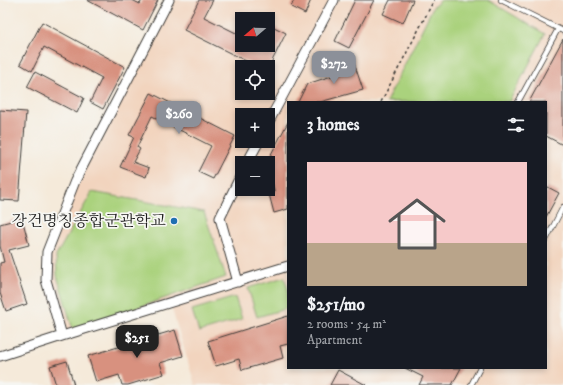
<!DOCTYPE html>
<html lang="en">
<head>
<meta charset="utf-8">
<style>
  body { margin:0; font-family:"IM FELL DW Pica","Noto Serif KR",serif; background:#20242c; color:#f1f3f6; height:100vh; display:flex; flex-direction:column; font-size:15px; white-space:nowrap }
  * { box-sizing:border-box; margin:0 }
  p { font-size:13px; color:#9ea1a6 }
  .icon { flex:none; width:22px; height:22px; fill:none; stroke:currentColor; stroke-width:2; stroke-linecap:round; stroke-linejoin:round }
  .map { position:relative; flex:1; overflow:hidden }
  .drawer { position:absolute; left:287px; top:101px; width:260px; height:268px; display:flex; flex-direction:column; background:#171b24; border-radius:0px; box-shadow:0 2px 6px #0003 }
  .drawer>* { flex:none }
  .needle { width:26px; rotate:251deg }
  .tools { position:absolute; left:235px; top:12px; display:grid; gap:8px }
  .tools a { display:grid; place-items:center; width:40px; height:40px; border-radius:0px; background:#171b24; box-shadow:0 2px 6px #0003; font-size:20px }
  .price { position:absolute; translate:-50% -34px; padding:0 9px; border-radius:8px; background:#8c9099; color:#fff; font-size:13px; line-height:26px; filter:drop-shadow(0 1px 2px #0008) }
  .price::after { content:''; position:absolute; left:50%; top:24px; width:12px; height:9px; margin-left:-6px; background:inherit; clip-path:polygon(0 0,100% 0,50% 100%) }
  .price.current { background:#222; color:#fff }
  ul { padding:0; list-style:none }
  li { display:grid; align-content:center; gap:8px; height:212px; padding:0 20px }
  li span { display:grid; place-items:center; height:124px; border-radius:0px; color:#555 }
  li>.icon { margin-inline-start:auto }
  span .icon { width:72px; height:72px; fill:#fffc; stroke-width:1 }
  li b { font-size:17px }
  h2 { display:flex; justify-content:space-between; align-items:center; height:48px; padding:0 20px; font-size:17px }
  .map>svg:first-child { display:block }
  .built { fill:#f2d4be; fill-rule:evenodd }
  .green { fill:#aad27d; stroke:#63774c }
  .building { fill:#d8917f }
  .lines { fill:none; stroke-linecap:round; stroke-linejoin:round }
  .service-casing { stroke:#3d3b38; stroke-width:6 }
  .minor-casing { stroke:#3d3b38; stroke-width:11 }
  .path { stroke:#3d3b38; stroke-width:1.5; stroke-dasharray:3 3; stroke-linecap:butt }
  .service { stroke:#fff; stroke-width:4.5 }
  .minor { stroke:#fff; stroke-width:9 }
  .poi-dot { fill:#1f6fb2; stroke:#f6f6f2; stroke-width:1.5 }
  .labels { text-anchor:middle; dominant-baseline:central; stroke-width:3.5; stroke-linejoin:round; paint-order:stroke }
  .poi-label { font-size:16px; fill:#1c1c1c; stroke:#f6f6f2; text-anchor:end }
</style>
</head>
<body>
<div class="map">
<svg width="563" height="385" viewBox="0 0 563 385">
  <rect width="100%" height="100%" fill="#f6f6f2"/>
  <filter id="ink" filterUnits="userSpaceOnUse"><feTurbulence type="fractalNoise" baseFrequency=".025" numOctaves="2"/><feDisplacementMap in="SourceGraphic" scale="8" xChannelSelector="R" yChannelSelector="G"/><feConvolveMatrix kernelMatrix="1 2 1 2 8 2 1 2 1" color-interpolation-filters="sRGB"/></filter>
  <filter id="wash" filterUnits="userSpaceOnUse"><feTurbulence type="fractalNoise" baseFrequency=".012" numOctaves="4" result="noise"/><feDisplacementMap in="SourceGraphic" scale="16" xChannelSelector="R" yChannelSelector="G"/><feGaussianBlur stdDeviation="0.9" result="paint"/><feColorMatrix in="noise" values="0 0 0 0 0 0 0 0 0 0 0 0 0 0 0 0 0 1.4 0 .05"/><feComposite in="paint" operator="in"/></filter>
  <g filter="url(#wash)">
    <rect width="100%" height="100%" fill="#f5eada"/>
    <path class="built" d="M169,0h394v385h-368l-25,-82 -108,33 -16,-56 1,-28 28,-71zM242,19h26v26h-26zM242,67h26v26h-26zM288,102h258v266h-258zM242,115h26v26h-26zM242,163h26v26h-26z"/>
    <path class="green" d="M441,0h47l57,34 -36,68h-123l47,-95z
      M92,192l112,20 22,65 -153,53 -16,-54 -1,-20z
      M284,277l4,12v19l-31,9 -9,-29z
      M235,297l7,22 -43,13 -7,-22z"/>
    <g id="blocks">
      <path class="building" d="M87,0h45l8,4 2,-4h16l-15,30z
        M199,0h14l-9,17 38,19v9h26v-21l18,9 -17,34h-11l-74,-37z
        M294,0h17l-6,14 -14,-7z
        M355,0h19l-25,48 -14,-7z
        M390,0h23l-10,23 -20,-9z
        M42,22l83,45 -22,42 -13,-7 12,-24 -58,-31 -12,24 -12,-7z
        M563,39v106l-17,-9v-34h-17z
        M353,60l10,30 -43,12h-22l9,-18 31,-10 -3,-9z
        M35,72l49,26 -7,15 -50,-26z
        M151,93l84,43 -22,43 -15,-7 13,-26 -59,-30 -15,31 3,2 -7,13 16,6 -3,9 -26,-10 14,-30 -5,-2z
        M0,110l26,2 -7,89 -19,-1z
        M288,122v87l-14,4 -5,-19 6,-1 -8,-31z
        M546,186l13,7 -13,24z
        M22,218l7,27 -20,5 18,54 -21,7 -6,-18v-30l4,-1 -4,-16v-22z
        M288,316v28l-8,2 3,12 -41,12 -3,-11 -23,7 -8,-25z
        M175,330l8,26 -23,7 4,11 -36,11h-6l-3,-10 -23,7 -8,-26z
        M67,361l7,24h-18l-6,-19z
        M405,368h56l-9,17h-33l4,-8z
        M338,370l28,15h-36z"/>
    </g>
  </g>
  <g filter="url(#ink)">
    <use href="#blocks" fill-opacity="0" stroke="#3d3b38" stroke-width="1"/>
    <g class="lines">
      <defs>
        <path id="service" d="M501,0l62,31
          M518,102l40,-73
          M546,240l17,-33
          M471,385l9,-17"/>
        <path id="minor" d="M268,123l66,-123
          M247,163l12,-22
          M238,282l-18,-64 22,-45
          M62,336l226,-70
          M0,356l62,-20 -16,-56 1,-28 28,-71 94,-181"/>
      </defs>
      <use href="#service" class="service-casing"/>
      <use href="#minor" class="minor-casing"/>
      <path class="path" d="M381,102l53,-102"/>
      <use href="#service" class="service"/>
      <use href="#minor" class="minor"/>
    </g>
  </g>
  <circle class="poi-dot" cx="174" cy="221" r="4"/>
  <g class="labels">
    <g class="poi-label">
      <text x="166" y="221">강건명칭종합군관학교</text>
    </g>
  </g>
</svg>
<div class="tools">
<a><svg class="needle" viewBox="-14 -14 28 28"><path d="M0-13l5 13h-10z" fill="#e53935"/><path d="M0 13l5-13h-10z" fill="#9ea1a6"/></svg></a>
<a><svg class="icon" aria-label="locate" viewBox="0 0 24 24"><circle cx="12" cy="12" r="6"/><path d="M12 2v4M12 18v4M2 12h4M18 12h4"/></svg></a>
<a>+</a>
<a>−</a>
</div>
<b class="price" style="left:334px;top:85px">$272</b>
<b class="price" style="left:179px;top:135px">$260</b>
<b class="price current" style="left:137px;top:359px">$251</b>
<section class="drawer">
<h2>3 homes<svg class="icon" aria-label="filters" viewBox="0 0 24 24"><path d="M4 7h16M4 17h16"/><circle cx="9" cy="7" r="2"/><circle cx="15" cy="17" r="2"/></svg></h2>
<ul>
<li><span style="background:linear-gradient(#f6c9c9 65%,#b9a48a 0)"><svg class="icon" aria-label="home" viewBox="0 0 24 24"><path d="M3 11l9-7 9 7M6 9v11h12V9"/></svg></span><div><b>$251/mo</b><p>2 rooms · 54 m²</p><p>Apartment</p></div></li>
</ul>
</section>
</div>
</body>
</html>
